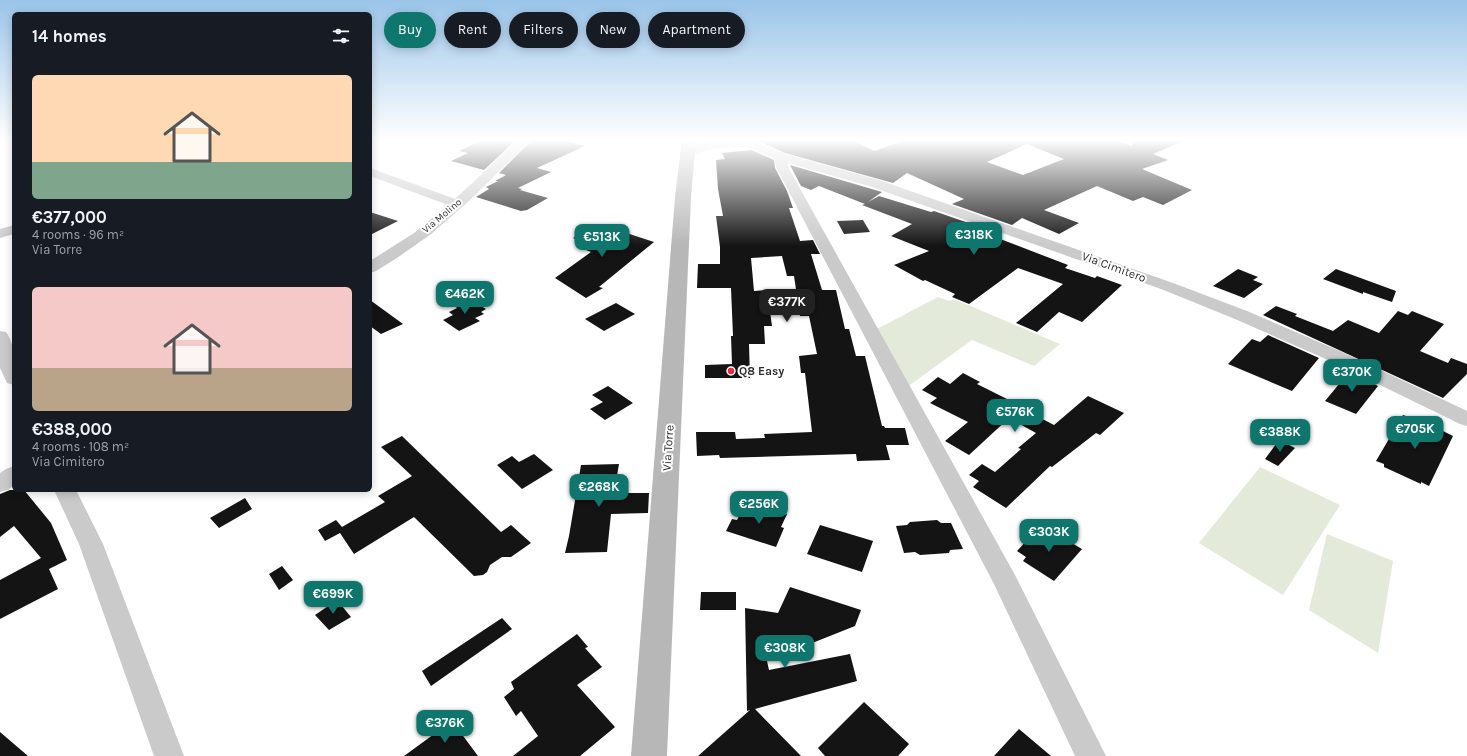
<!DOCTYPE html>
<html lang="en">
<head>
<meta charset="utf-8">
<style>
  body { margin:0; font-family:Karla,sans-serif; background:#20242c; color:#f1f3f6; height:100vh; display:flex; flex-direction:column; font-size:15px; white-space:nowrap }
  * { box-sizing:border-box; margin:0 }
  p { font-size:13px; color:#9ea1a6 }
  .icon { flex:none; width:22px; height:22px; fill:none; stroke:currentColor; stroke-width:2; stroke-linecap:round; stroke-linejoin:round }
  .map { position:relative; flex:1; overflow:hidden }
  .sheet { position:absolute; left:12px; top:12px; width:360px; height:480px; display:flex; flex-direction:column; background:#171b24; border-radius:6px; box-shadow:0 2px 10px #0003 }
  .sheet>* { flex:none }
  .guide { position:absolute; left:384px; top:12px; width:380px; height:36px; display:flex; gap:8px }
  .price { position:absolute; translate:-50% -34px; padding:0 9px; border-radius:8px; background:#0f766e; color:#fff; font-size:13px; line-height:26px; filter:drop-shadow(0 1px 2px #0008) }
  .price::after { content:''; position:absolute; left:50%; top:24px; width:12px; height:9px; margin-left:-6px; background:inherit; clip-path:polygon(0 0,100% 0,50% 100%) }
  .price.current { background:#222; color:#fff }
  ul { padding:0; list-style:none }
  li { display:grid; align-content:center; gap:8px; height:212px; padding:0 20px }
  li span { display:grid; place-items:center; height:124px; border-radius:6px; color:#555 }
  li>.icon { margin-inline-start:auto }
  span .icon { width:72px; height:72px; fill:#fffc; stroke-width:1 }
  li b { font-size:17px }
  h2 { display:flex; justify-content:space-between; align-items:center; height:48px; padding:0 20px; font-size:17px }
  .pill { padding:0 14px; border-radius:18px; background:#171b24; box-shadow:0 2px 10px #0003; font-size:14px; line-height:36px }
  .pill.current { background:#0f766e; color:#fff }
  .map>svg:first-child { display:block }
  .green { fill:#e3eada }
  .building { fill:#141414; fill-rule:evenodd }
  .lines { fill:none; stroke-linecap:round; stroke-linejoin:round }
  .street { fill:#cacaca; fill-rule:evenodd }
  .secondary { fill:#b7b7b7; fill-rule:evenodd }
  .poi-dot { fill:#e52e41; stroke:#fff; stroke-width:1.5 }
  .labels { text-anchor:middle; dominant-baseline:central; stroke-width:4; stroke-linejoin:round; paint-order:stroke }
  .far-street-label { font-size:10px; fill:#2d2d2d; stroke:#fff }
  .street-label { font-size:12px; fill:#2d2d2d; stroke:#fff }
  .poi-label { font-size:12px; font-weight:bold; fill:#2d2d2d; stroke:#fff; text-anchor:start }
</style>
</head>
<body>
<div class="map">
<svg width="1467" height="756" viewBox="0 0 1467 756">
  <rect width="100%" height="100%" fill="#fff"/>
  <path class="green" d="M938,297l11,4 5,-2 106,45 -26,22 -62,-26 -65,47 -32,-57z
    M1260,467l80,38 -57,90 -84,-52z
    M1327,534l66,27 -15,92 -69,-43z"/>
  <path class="building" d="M482,140h34l-32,30 -33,-9 17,-8 -9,-2z
    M532,140h32l21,6 -48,22 14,4 -33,16 4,1 -2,1 28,8 -21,12 -6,1 -45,-14 13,-8 -3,-2 12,-6h-3l11,-6 -7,-2z
    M756,140h96l22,11 32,-11h209l17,6 1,-6h53l-33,14 15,6 -26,9 50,21 -29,15 -20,-8 -10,4 -36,-15 -53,24 35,13 -20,11 -37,-16 -10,7 -60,-21 12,-5 -57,-26 -14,10 -108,-30zM1027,144l37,15 -41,16 -36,-13z
    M751,150l23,10 1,8 12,23 6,17h-4l11,33 13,-1 7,14h-9l11,36h14l9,39h4l7,27h9l17,70h2l1,2h20l4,17h-23l4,15 -33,1 -1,-7 -136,4 -1,-3 -22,1 -1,-24h39l1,7 29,-1 -1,-4 48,-2 -7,-59h-4l-2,-17 18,-2 -8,-38h-9l-6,-40h-7l-5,-20 -31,2 3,33 13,-1 5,36h-8l1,18h-16l1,34h-45v-13l27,-1 -1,-28h2l-2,-48h-34l1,-24h22v-17l-4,-31h7l-5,-27 -2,-29 9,-1 -3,-6z
    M790,165l92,27 -14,10 11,-6 52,16 3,-1 66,23 -5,3 73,28 -3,3 30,10 2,-2 25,9 -40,37 -23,-10 -22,20 -21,-9 47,-39 -45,-16 -49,36 -17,-7 3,-3 -30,-14 -2,1 -29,-16 35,-14 -38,-15 21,-12 -50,-19 3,-1 -46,-18 -8,4 -10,-4z
    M370,212l28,9 -28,14z
    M863,220l7,12 -26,2 -7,-13z
    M599,224l55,18 -55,45 4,1 -17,10 -31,-20 36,-26 -5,-2 6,-3 -15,-5 2,-2 -6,-2 19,-12 3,1z
    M1238,269l20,8 -5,3 10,4 -19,14 -31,-12z
    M1336,269l60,22 -4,11 -29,-10v2l-40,-15z
    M370,300l33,24 -22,10 -11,-8z
    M471,300l15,9 -5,3 3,2 -9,4 5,3 -21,10 -16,-11 10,-5 -4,-3 8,-4 -1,-1z
    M616,303l19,11 -31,17 -19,-12z
    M1276,306l21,8 -2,2 38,15 15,-11 31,13 19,-22 10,4 4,-4 32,13 -24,27 28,12 3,-5 16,6v10l-24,24 -180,-83z
    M1268,335l51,23 -27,33 -64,-27 24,-25 8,3z
    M1349,372l29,14 -22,28 -31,-13z
    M963,373l17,9 -3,2 36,18 4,-2 14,7 -4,4 27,14 34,-29 36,17 -24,22 -4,-2 -44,34 -2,-1 -44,42 -33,-21 6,-6 -10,-6 13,-11 13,8 26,-23 -3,-1 18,-15 -27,-15 -40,37 -24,-14 23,-19 -38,-19 7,-5 -15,-8 16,-13 12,7z
    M608,386l25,17 -28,17 -15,-11 13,-7 -11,-7z
    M1403,415l40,14v2l10,5 -24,50 -8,-4v2l-37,-17v-3l-8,-3z
    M402,436l99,96 10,-7 20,18 -20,14h-9l-12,8 -3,7 -4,3 -9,1 -60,-59 -60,37 -14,-21 -15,8 -7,-11 18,-10 6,7 43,-25 -7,-6 34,-20 -31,-29z
    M1279,440l16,8 -17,18 -13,-7z
    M534,454l19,16 -31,19 -25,-24 15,-9 7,6z
    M619,464l-5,29h35l-1,20 -37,1 -4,38 -42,1 4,-17 12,-71z
    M10,490h14l27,33 16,37 -18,9 9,20 -58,30v-39l41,-22 -27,-32 -14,11v-43z
    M245,498l7,11 -33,19 -9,-10z
    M746,503l41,11 -6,13 3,1 -8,19 -50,-16 6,-12 5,1z
    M937,520l4,3h10l12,26 -13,1 -1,3 -29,2 -5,-3 -11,1 -8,-27 11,-1 3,-3z
    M820,525l53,16 -11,31 -55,-18z
    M1041,525l41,24 -28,32 -31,-20 3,-4 -9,-6z
    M282,566l11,14 -14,10 -10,-16z
    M790,587l71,23 -6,16 -88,35 2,9 81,-16 7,27 -102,28 46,47h-103l52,-46 -3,1 -2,-103 33,5z
    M701,592h35v18h-36z
    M337,600l14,17 -22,13 -14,-15z
    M502,618l10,11 -81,57 -9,-15z
    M577,634l11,13 -3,1 17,19 -25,18 38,42 -35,29h-67l25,-20 -17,-25 -5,5 -12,-19 10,-8 -3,-7z
    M864,702l45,42 -11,12h-73l-7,-8z
    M452,721l26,35h-74z
    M1019,729l32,27h-57z
    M0,732l28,24h-28z"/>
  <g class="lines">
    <path class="street" d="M518,140h13l-62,61 -38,33 -34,24 -21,13 -6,2v-12l44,-28 34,-28 -78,-29v-8l85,31z
      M726,140h22l6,1 31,13 94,26 294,103 74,28 102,44 118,56v15l-7,-2 -125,-61 -100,-44 -74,-30 -292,-103 -81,-23v4l227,408 91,181h-31l-81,-172 -218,-417 -1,-8 -28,-12 -31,1 -28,8 -4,-1 -2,-3c8,-11 33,-10 44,-12z
      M14,225v9l-14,4v-9z
      M0,331l6,1c11,15 8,36 8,53l-7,-2 -7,-15z
      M14,466v19l-6,5 -8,2v-19l6,-4z
      M54,490h22l27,54 81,212h-30l-75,-212z"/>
    <path class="secondary" d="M682,140h14l-5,57 -24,559h-36l44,-559z"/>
  </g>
  <linearGradient id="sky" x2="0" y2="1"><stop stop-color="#9ac4e9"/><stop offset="0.57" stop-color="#fff"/><stop offset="1" stop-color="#fff" stop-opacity="0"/></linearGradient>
  <rect width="1467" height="246" fill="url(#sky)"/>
  <circle class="poi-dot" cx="731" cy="371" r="4"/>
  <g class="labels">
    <g class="far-street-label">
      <text transform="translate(442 216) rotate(-40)">Via Molino</text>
    </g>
    <g class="street-label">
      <text transform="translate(1114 267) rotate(20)">Via Cimitero</text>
      <text transform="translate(668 448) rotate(-86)">Via Torre</text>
    </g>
    <g class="poi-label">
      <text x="739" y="371">Q8 Easy</text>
    </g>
  </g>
</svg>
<b class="price" style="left:974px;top:256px">€318K</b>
<b class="price" style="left:602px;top:258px">€513K</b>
<b class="price" style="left:465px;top:315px">€462K</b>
<b class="price current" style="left:787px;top:323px">€377K</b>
<b class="price" style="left:1352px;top:393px">€370K</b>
<b class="price" style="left:1015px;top:433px">€576K</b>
<b class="price" style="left:1415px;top:450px">€705K</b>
<b class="price" style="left:1280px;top:453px">€388K</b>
<b class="price" style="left:599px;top:508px">€268K</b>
<b class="price" style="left:759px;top:525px">€256K</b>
<b class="price" style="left:1049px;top:553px">€303K</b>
<b class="price" style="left:333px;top:615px">€699K</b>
<b class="price" style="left:785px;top:669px">€308K</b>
<b class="price" style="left:445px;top:744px">€376K</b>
<div class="guide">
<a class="pill current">Buy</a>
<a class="pill">Rent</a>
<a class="pill">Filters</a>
<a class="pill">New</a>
<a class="pill">Apartment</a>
</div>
<section class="sheet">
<h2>14 homes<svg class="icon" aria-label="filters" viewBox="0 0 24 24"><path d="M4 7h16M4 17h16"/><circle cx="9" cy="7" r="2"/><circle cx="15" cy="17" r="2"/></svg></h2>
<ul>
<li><span style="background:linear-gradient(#ffd9b3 70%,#7fa58c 0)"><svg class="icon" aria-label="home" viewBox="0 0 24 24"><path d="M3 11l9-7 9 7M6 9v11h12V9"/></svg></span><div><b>€377,000</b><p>4 rooms · 96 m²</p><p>Via Torre</p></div></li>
<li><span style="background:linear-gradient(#f6c9c9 65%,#b9a48a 0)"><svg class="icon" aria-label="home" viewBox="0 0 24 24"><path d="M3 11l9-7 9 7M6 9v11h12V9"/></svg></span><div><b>€388,000</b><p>4 rooms · 108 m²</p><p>Via Cimitero</p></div></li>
</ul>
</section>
</div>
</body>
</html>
